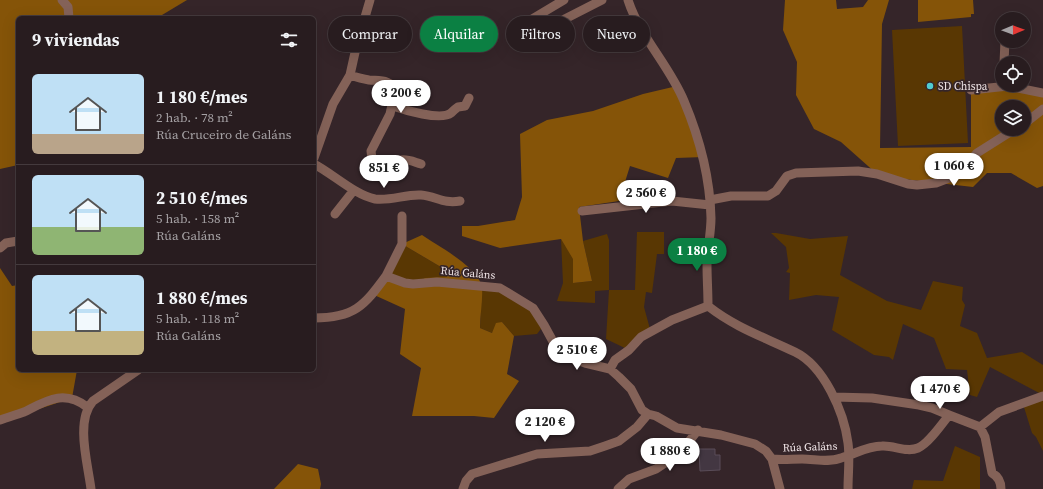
<!DOCTYPE html>
<html lang="es">
<head>
<meta charset="utf-8">
<style>
  body { margin:0; font-family:"Source Serif 4",serif; background:#302528; color:#f1f3f6; height:100vh; display:flex; flex-direction:column; font-size:15px; white-space:nowrap }
  * { box-sizing:border-box; margin:0 }
  p { font-size:13px; color:#a5a1a4 }
  .icon { flex:none; width:22px; height:22px; fill:none; stroke:currentColor; stroke-width:2; stroke-linecap:round; stroke-linejoin:round }
  .map { position:relative; flex:1; overflow:hidden }
  .drawer { position:absolute; left:16px; top:16px; width:300px; height:356px; display:flex; flex-direction:column; background:#281c1f; border-radius:6px; box-shadow:0 4px 16px #0002,0 0 0 1px #443a3d }
  .drawer>* { flex:none }
  .top-card { position:absolute; left:328px; top:16px; width:380px; height:36px; display:flex; gap:8px }
  .needle { width:26px; rotate:89deg }
  .fabs { position:absolute; left:995px; top:12px; display:grid; gap:8px }
  .fabs a { display:grid; place-items:center; width:36px; height:36px; border-radius:50%; background:#281c1f; box-shadow:0 4px 16px #0002,0 0 0 1px #443a3d; font-size:20px }
  .price { position:absolute; translate:-50% -34px; padding:0 9px; border-radius:14px; background:#fff; color:#222; font-size:13px; line-height:26px; filter:drop-shadow(0 1px 2px #0008) }
  .price::after { content:''; position:absolute; left:50%; top:24px; width:12px; height:9px; margin-left:-6px; background:inherit; clip-path:polygon(0 0,100% 0,50% 100%) }
  .price.selected { background:#0b8043; color:#fff }
  ul { padding:0; list-style:none }
  li { display:flex; align-items:center; gap:12px; height:100px; padding:0 16px }
  li+li { border-top:1px solid #443a3d }
  li span { display:grid; place-items:center; flex:none; width:112px; height:80px; border-radius:6px; color:#555 }
  li>.icon { margin-inline-start:auto }
  span .icon { width:48px; height:48px; fill:#fffc; stroke-width:1 }
  li b { font-size:17px }
  h2 { display:flex; justify-content:space-between; align-items:center; height:48px; padding:0 16px; font-size:17px }
  .chip { padding:0 14px; border-radius:18px; background:#281c1f; box-shadow:0 4px 16px #0002,0 0 0 1px #443a3d; font-size:14px; line-height:36px }
  .chip.selected { background:#0b8043; color:#fff }
  .map>svg:first-child { display:block }
  .green { fill:#593703 }
  .forest { fill:#855408; fill-rule:evenodd }
  .building { fill:#433742; stroke:#5a4d58 }
  .lines { fill:none; stroke-linecap:round; stroke-linejoin:round }
  .street { stroke:#846258; stroke-width:9 }
  .poi-dot { fill:#51ccd2; stroke:#352529; stroke-width:1.5 }
  .labels { text-anchor:middle; dominant-baseline:central; stroke-width:3.5; stroke-linejoin:round; paint-order:stroke }
  .poi-label { font-size:11px; fill:#efe4e6; stroke:#352529; text-anchor:start }
  .street-label { font-size:11px; fill:#efe4e6; stroke:#352529 }
</style>
</head>
<body>
<div class="map">
<svg width="1043" height="489" viewBox="0 0 1043 489">
  <rect width="100%" height="100%" fill="#352529"/>
  <path class="green" d="M962,26l6,117 -70,3 -6,-116z
    M637,232h27v22h-7l-5,39 -6,-1 -2,15 6,22 -21,21 -23,-11 3,-49 -14,1v12l-38,-2 6,-18 -2,-44 12,19v25l19,-2 -9,-40 24,-7 2,6v50h26z
    M771,233h5l34,6 38,-3 -8,39 47,26 34,9 12,-29 30,6 -1,13 3,5 -5,21 17,7 10,25 35,-6 21,13v30l-53,-28 -13,30 -7,-2 -3,-25 -21,-1 -12,-31 -31,-14 -10,36 -4,-3 -15,-2 -42,-25 7,-33 -23,-2 -27,5 1,-27 -4,-1 3,-4 -3,-21z
    M402,244l44,26 2,8h-23l-12,6 -27,-8z
    M482,286l18,2 31,19 13,18 -7,9 -23,2 -12,-14 -10,11 -12,-5z
    M1043,396v55l-7,-14 -4,-4 -9,-29z
    M955,446l25,11v32h-68l2,-9 29,1z"/>
  <path class="forest" d="M0,0h187l-30,18h-139v147l-18,4z
    M785,0h51l1,9 26,-2 5,-7h21l-7,24 -2,124 91,-1v-57l20,-3 52,6v93l-6,2 -26,-15h-24l-14,14 -87,-10 -9,-3 -36,-32 -27,-13 -18,-34 1,-33 -14,-32zM1002,107h22v22h-22z
    M918,0h55l1,14h-3v3l-53,5z
    M677,86l27,71 -28,1 -8,20 -38,-12 -11,35 -40,6 4,34 9,40 -19,2v-24l-12,-20 -61,9 -38,-12v-10h16l37,-6 7,-23 -2,-63 27,-14 46,-9 50,-17z
    M422,235c16,11 58,33 60,53 1,12 -2,27 -2,40l12,5 4,-10 6,-1 12,14 -7,38 12,7 -25,37 -20,-2h-62l9,-48 -21,-14 5,-45 -33,-15 14,-18 27,8 12,-6 22,-1 -1,-7 -44,-26z
    M0,268l12,18 6,-1v85h59l-5,28 -72,24z
    M298,464l20,5 3,15 -1,5h-46z"/>
  <path class="building" d="M699,449h16v6h5v15l-20,1z"/>
  <g class="lines">
    <path class="street" d="M62,0l6,7 1,11
      M628,0c12,37 41,65 56,101 16,38 26,76 27,117 0,16 -4,31 -4,46 0,14 1,28 1,42 28,22 56,31 87,46 29,14 49,60 53,91 2,15 0,31 0,46
      M522,25l42,-25
      M528,39l29,-16 45,-23
      M1004,63l1,-22
      M350,75c6,2 13,4 19,5 11,1 22,-1 26,11l-5,23 -19,37c2,24 19,10 30,9 7,-1 13,2 20,4
      M971,90l37,-4 35,7
      M393,106c11,4 48,15 58,7 2,-2 4,-4 7,-6l7,-1 4,-8
      M1024,124l19,-15
      M314,158l19,-54 17,-29 6,-27 14,-48
      M314,164c19,10 41,31 61,35 16,2 31,-5 46,-4 15,1 22,9 39,6
      M710,200l21,-4h37l8,-5 11,-15 9,-3 62,-2 19,3 31,10 9,1 19,-2 13,-5 22,-18 6,-7 38,-24
      M582,211l90,-10 38,4
      M335,214l19,-24
      M0,248l6,-5 12,-2
      M386,276l16,-32v-28
      M314,318c40,0 50,-12 72,-42l19,7 8,1 24,-2 63,6 33,20 11,17 12,22 8,9 21,7 25,6 9,8 12,12 11,21 6,4 8,2 21,12 44,7 34,9 11,7 6,8c10,1 20,0 30,0 13,0 27,4 39,-1 14,-4 26,-12 41,-12 12,-1 24,7 36,2 10,-4 24,-24 31,-33l31,12 19,-15 44,-16
      M610,369l5,-9 14,-10 12,-13 31,-17 36,-14
      M834,397l38,1 47,7 13,3 17,7
      M0,420c8,-3 16,-5 24,-8 22,-11 40,-23 63,-5
      M980,427l5,10 7,36c7,4 9,9 9,16
      M772,459l8,30
      M91,489c-3,-25 -16,-68 2,-88l45,-31
      M463,489l3,-8 6,-7 65,-20 53,-3 15,-5 14,-5 18,-14 11,-13
      M618,489l11,-10 27,-10 12,-8 15,-12 15,-19"/>
  </g>
  <circle class="poi-dot" cx="930" cy="86" r="4"/>
  <g class="labels">
    <g class="poi-label">
      <text x="938" y="86">SD Chispa</text>
    </g>
    <g class="street-label">
      <text transform="translate(468 273) rotate(5)">Rúa Galáns</text>
      <text transform="translate(810 447) rotate(-2)">Rúa Galáns</text>
    </g>
  </g>
</svg>
<div class="fabs">
<a><svg class="needle" viewBox="-14 -14 28 28"><path d="M0-13l5 13h-10z" fill="#e53935"/><path d="M0 13l5-13h-10z" fill="#a5a1a4"/></svg></a>
<a><svg class="icon" aria-label="locate" viewBox="0 0 24 24"><circle cx="12" cy="12" r="6"/><path d="M12 2v4M12 18v4M2 12h4M18 12h4"/></svg></a>
<a><svg class="icon" aria-label="layers" viewBox="0 0 24 24"><path d="M12 4l9 5-9 5-9-5zM3 14l9 5 9-5"/></svg></a>
</div>
<b class="price" style="left:401px;top:114px">3 200 €</b>
<b class="price" style="left:954px;top:187px">1 060 €</b>
<b class="price" style="left:384px;top:189px">851 €</b>
<b class="price" style="left:646px;top:214px">2 560 €</b>
<b class="price selected" style="left:697px;top:272px">1 180 €</b>
<b class="price" style="left:577px;top:371px">2 510 €</b>
<b class="price" style="left:940px;top:410px">1 470 €</b>
<b class="price" style="left:545px;top:443px">2 120 €</b>
<b class="price" style="left:670px;top:472px">1 880 €</b>
<div class="top-card">
<a class="chip">Comprar</a>
<a class="chip selected">Alquilar</a>
<a class="chip">Filtros</a>
<a class="chip">Nuevo</a>
</div>
<section class="drawer">
<h2>9 viviendas<svg class="icon" aria-label="filters" viewBox="0 0 24 24"><path d="M4 7h16M4 17h16"/><circle cx="9" cy="7" r="2"/><circle cx="15" cy="17" r="2"/></svg></h2>
<ul>
<li><span style="background:linear-gradient(#bfe0f5 75%,#b9a48a 0)"><svg class="icon" aria-label="home" viewBox="0 0 24 24"><path d="M3 11l9-7 9 7M6 9v11h12V9"/></svg></span><div><b>1 180 €/mes</b><p>2 hab. · 78 m²</p><p>Rúa Cruceiro de Galáns</p></div></li>
<li><span style="background:linear-gradient(#bfe0f5 65%,#8fb573 0)"><svg class="icon" aria-label="home" viewBox="0 0 24 24"><path d="M3 11l9-7 9 7M6 9v11h12V9"/></svg></span><div><b>2 510 €/mes</b><p>5 hab. · 158 m²</p><p>Rúa Galáns</p></div></li>
<li><span style="background:linear-gradient(#bfe0f5 70%,#c2b280 0)"><svg class="icon" aria-label="home" viewBox="0 0 24 24"><path d="M3 11l9-7 9 7M6 9v11h12V9"/></svg></span><div><b>1 880 €/mes</b><p>5 hab. · 118 m²</p><p>Rúa Galáns</p></div></li>
</ul>
</section>
</div>
</body>
</html>
